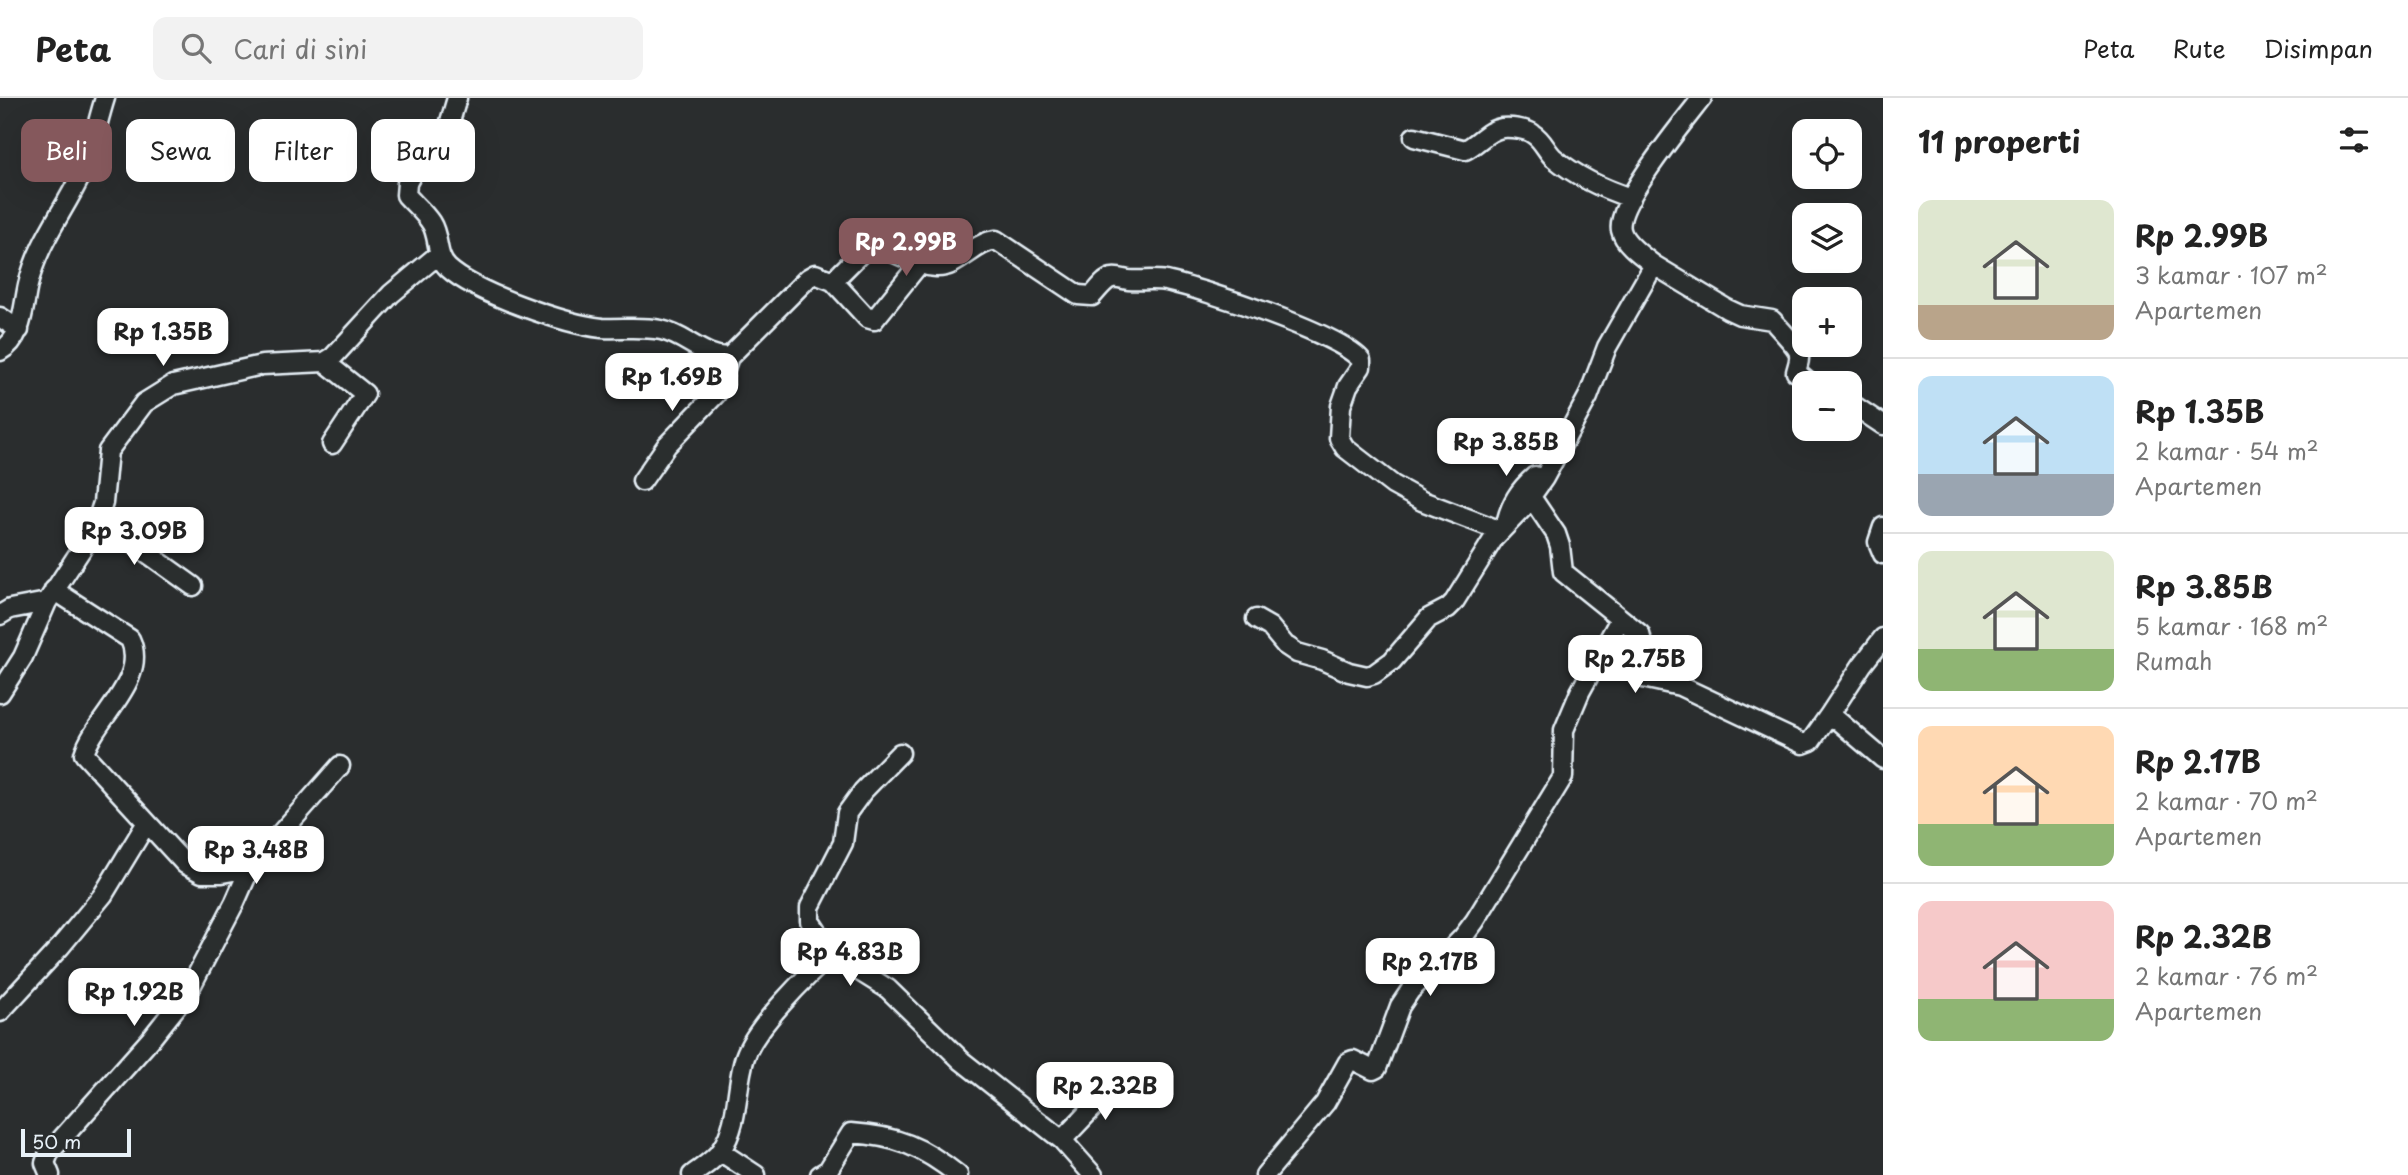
<!DOCTYPE html>
<html lang="id">
<head>
<meta charset="utf-8">
<style>
  body { margin:0; font-family:"Playpen Sans",sans-serif; background:#f2f2f2; color:#222; height:100vh; display:flex; flex-direction:column; font-size:26px; white-space:nowrap }
  * { box-sizing:border-box; margin:0 }
  p { font-size:23px; color:#767676 }
  .icon { flex:none; width:38px; height:38px; fill:none; stroke:currentColor; stroke-width:2; stroke-linecap:round; stroke-linejoin:round }
  .map { position:relative; flex:1; overflow:hidden }
  .side { display:flex; flex-direction:column; background:#fff; width:525px }
  .side>* { flex:none }
  .banner { position:absolute; left:21px; top:21px; width:665px; height:63px; display:flex; gap:14px }
  .controls { position:absolute; left:1792px; top:21px; display:grid; gap:14px }
  .controls a { display:grid; place-items:center; width:70px; height:70px; border-radius:14px; background:#fff; box-shadow:0 7px 28px #0002; font-size:35px }
  .scale { position:absolute; left:21px; bottom:18px; width:110px; box-sizing:border-box; padding-left:7px; border:4px solid #e8f1f8; border-top:0; font-size:19px; line-height:24px; white-space:nowrap; color:#e8f1f8; -webkit-text-stroke:5px #2a2d2e; paint-order:stroke }
  .price { position:absolute; translate:-50% -60px; padding:0 16px; border-radius:14px; background:#fff; color:#222; font-size:23px; line-height:46px; filter:drop-shadow(0 2px 4px #0008) }
  .price::after { content:''; position:absolute; left:50%; top:42px; width:21px; height:16px; margin-left:-10px; background:inherit; clip-path:polygon(0 0,100% 0,50% 100%) }
  .price.on { background:#85585c; color:#fff }
  ul { padding:0; list-style:none }
  li { display:flex; align-items:center; gap:21px; height:175px; padding:0 35px }
  li+li { border-top:2px solid #e0e0e0 }
  li span { display:grid; place-items:center; flex:none; width:196px; height:140px; border-radius:14px; color:#555 }
  li>.icon { margin-inline-start:auto }
  span .icon { width:84px; height:84px; fill:#fffc; stroke-width:1 }
  li b { font-size:30px }
  h2 { display:flex; justify-content:space-between; align-items:center; height:84px; padding:0 35px; font-size:30px }
  .pill { padding:0 24px; border-radius:14px; background:#fff; box-shadow:0 7px 28px #0002; font-size:24px; line-height:63px }
  .pill.on { background:#85585c; color:#fff }
  header { display:flex; align-items:center; gap:42px; box-sizing:border-box; height:98px; padding:0 35px; background:#fff; border-bottom:2px solid #e0e0e0 }
  header strong { font-size:33px }
  nav { display:flex; gap:38px; margin-inline-start:auto; font-size:24px }
  .search { width:490px; height:63px; background:#f2f2f2; display:flex; align-items:center; gap:18px; box-sizing:border-box; padding:0 24px; border-radius:14px; color:#767676; font-size:26px }
  main { display:flex; flex:1; min-height:0 }
  .map>svg:first-child { display:block }
  .lines { fill:none; stroke-linecap:round; stroke-linejoin:round }
  .street-casing { stroke:#e8f1f8; stroke-width:23 }
  .street { stroke:#2a2d2e; stroke-width:18 }
</style>
</head>
<body>
<header>
<strong>Peta</strong>
<div class="search"><svg class="icon" aria-label="search" viewBox="0 0 24 24"><circle cx="10" cy="10" r="6"/><path d="M15 15l6 6"/></svg>Cari di sini</div>
<nav><a>Peta</a><a>Rute</a><a>Disimpan</a></nav>
</header>
<main>
<div class="map">
<svg width="1883" height="1077" viewBox="0 0 1883 1077">
  <rect width="100%" height="100%" fill="#2a2d2e"/>
  <filter id="ink" filterUnits="userSpaceOnUse"><feTurbulence type="fractalNoise" baseFrequency=".0143" numOctaves="2"/><feDisplacementMap in="SourceGraphic" scale="14" xChannelSelector="R" yChannelSelector="G"/><feConvolveMatrix kernelMatrix="1 2 1 2 8 2 1 2 1" color-interpolation-filters="sRGB"/></filter>
  <g filter="url(#ink)">
    <g class="lines">
      <defs>
        <path id="street" d="M457,0l-16,54 -27,18 -7,13 -1,12c8,9 19,18 25,28 9,14 4,33 17,45 27,25 117,56 154,60 20,1 39,-2 59,2 25,5 42,28 68,27l79,-79 7,-4 18,7 34,-34c25,-1 45,19 69,20 23,1 38,-25 60,-27l82,55 14,1c6,-6 12,-16 20,-18 5,-1 11,1 16,2 13,1 26,-1 38,1 36,8 175,53 195,79v7l-13,19 -7,20 -2,32 6,10 48,37 29,16 79,30
          M1414,39l51,13c13,-6 22,-20 37,-22 8,-1 25,1 31,6 10,6 13,17 21,24 23,19 49,31 77,40
          M1654,167l73,44 13,6 32,5c6,7 27,28 27,35 1,6 -2,12 -3,17l13,11
          M833,183l34,37 7,2 46,-57
          M0,219l19,13
          M0,253c23,-12 23,-44 28,-66 10,-43 35,-72 53,-110 11,-24 16,-52 24,-77
          M325,264l40,32 -33,50
          M1850,305l33,22
          M642,383l25,-36 49,-51 13,-37
          M1531,399l25,37 4,12 3,26 77,62 1,4 -10,26v4l12,10 37,8 123,58 8,-3 19,-27
          M98,420l95,68
          M1506,425c5,-20 13,-33 29,-47
          M1883,429l-5,15 5,12
          M54,492l76,49c19,41 -35,78 -46,115l101,110 17,9h20l28,-5 90,-102
          M0,517l10,-6 37,-7 47,-72 9,-27 5,-52 36,-48 29,-18 89,-20 63,-3 8,-5 58,-63 48,-40
          M1256,521l14,8 15,18 12,8 25,7 27,12 18,4 7,-2 18,-13 37,-43 19,-10 6,-6 40,-64 28,-29 22,-31 44,-81 19,-50 47,-82c-10,-8 -30,-21 -33,-35 -6,-26 64,-110 81,-132
          M1883,540l-21,27 -32,49 53,45
          M0,595l23,-36 24,-55
          M900,655l-37,38 -16,22 -4,30 -33,64v14l22,33 56,35 74,72 100,79 31,35
          M0,914l60,-65 43,-52 43,-71
          M1062,1042l59,-62
          M721,1054l35,23
          M50,1077l-5,-12 4,-10 101,-113 38,-48 47,-90 15,-34
          M692,1077c9,-7 23,-15 29,-25 19,-28 14,-63 24,-93 10,-30 63,-83 87,-103
          M820,1077l8,-5 23,-37c46,3 72,14 107,42
          M1265,1077l60,-72 23,-41 5,-2 20,10 4,-2 23,-62 10,-15 53,-54 12,-16 88,-144 1,-47 16,-38 40,-73"/>
      </defs>
      <use href="#street" class="street-casing"/>
      <use href="#street" class="street"/>
    </g>
  </g>
</svg>
<div class="controls">
<a><svg class="icon" aria-label="locate" viewBox="0 0 24 24"><circle cx="12" cy="12" r="6"/><path d="M12 2v4M12 18v4M2 12h4M18 12h4"/></svg></a>
<a><svg class="icon" aria-label="layers" viewBox="0 0 24 24"><path d="M12 4l9 5-9 5-9-5zM3 14l9 5 9-5"/></svg></a>
<a>+</a>
<a>−</a>
</div>
<div class="scale">50 m</div>
<b class="price on" style="left:906px;top:180px">Rp 2.99B</b>
<b class="price" style="left:163px;top:270px">Rp 1.35B</b>
<b class="price" style="left:672px;top:315px">Rp 1.69B</b>
<b class="price" style="left:1506px;top:380px">Rp 3.85B</b>
<b class="price" style="left:134px;top:469px">Rp 3.09B</b>
<b class="price" style="left:1635px;top:597px">Rp 2.75B</b>
<b class="price" style="left:256px;top:788px">Rp 3.48B</b>
<b class="price" style="left:850px;top:890px">Rp 4.83B</b>
<b class="price" style="left:1430px;top:900px">Rp 2.17B</b>
<b class="price" style="left:134px;top:930px">Rp 1.92B</b>
<b class="price" style="left:1105px;top:1024px">Rp 2.32B</b>
<div class="banner">
<a class="pill on">Beli</a>
<a class="pill">Sewa</a>
<a class="pill">Filter</a>
<a class="pill">Baru</a>
</div>
</div>
<section class="side">
<h2>11 properti<svg class="icon" aria-label="filters" viewBox="0 0 24 24"><path d="M4 7h16M4 17h16"/><circle cx="9" cy="7" r="2"/><circle cx="15" cy="17" r="2"/></svg></h2>
<ul>
<li><span style="background:linear-gradient(#dfe7d0 75%,#b9a48a 0)"><svg class="icon" aria-label="home" viewBox="0 0 24 24"><path d="M3 11l9-7 9 7M6 9v11h12V9"/></svg></span><div><b>Rp 2.99B</b><p>3 kamar · 107 m²</p><p>Apartemen</p></div></li>
<li><span style="background:linear-gradient(#bfe0f5 70%,#9aa5b1 0)"><svg class="icon" aria-label="home" viewBox="0 0 24 24"><path d="M3 11l9-7 9 7M6 9v11h12V9"/></svg></span><div><b>Rp 1.35B</b><p>2 kamar · 54 m²</p><p>Apartemen</p></div></li>
<li><span style="background:linear-gradient(#dfe7d0 70%,#8fb573 0)"><svg class="icon" aria-label="home" viewBox="0 0 24 24"><path d="M3 11l9-7 9 7M6 9v11h12V9"/></svg></span><div><b>Rp 3.85B</b><p>5 kamar · 168 m²</p><p>Rumah</p></div></li>
<li><span style="background:linear-gradient(#ffd9b3 70%,#8fb573 0)"><svg class="icon" aria-label="home" viewBox="0 0 24 24"><path d="M3 11l9-7 9 7M6 9v11h12V9"/></svg></span><div><b>Rp 2.17B</b><p>2 kamar · 70 m²</p><p>Apartemen</p></div></li>
<li><span style="background:linear-gradient(#f6c9c9 70%,#8fb573 0)"><svg class="icon" aria-label="home" viewBox="0 0 24 24"><path d="M3 11l9-7 9 7M6 9v11h12V9"/></svg></span><div><b>Rp 2.32B</b><p>2 kamar · 76 m²</p><p>Apartemen</p></div></li>
</ul>
</section>
</main>
</body>
</html>
